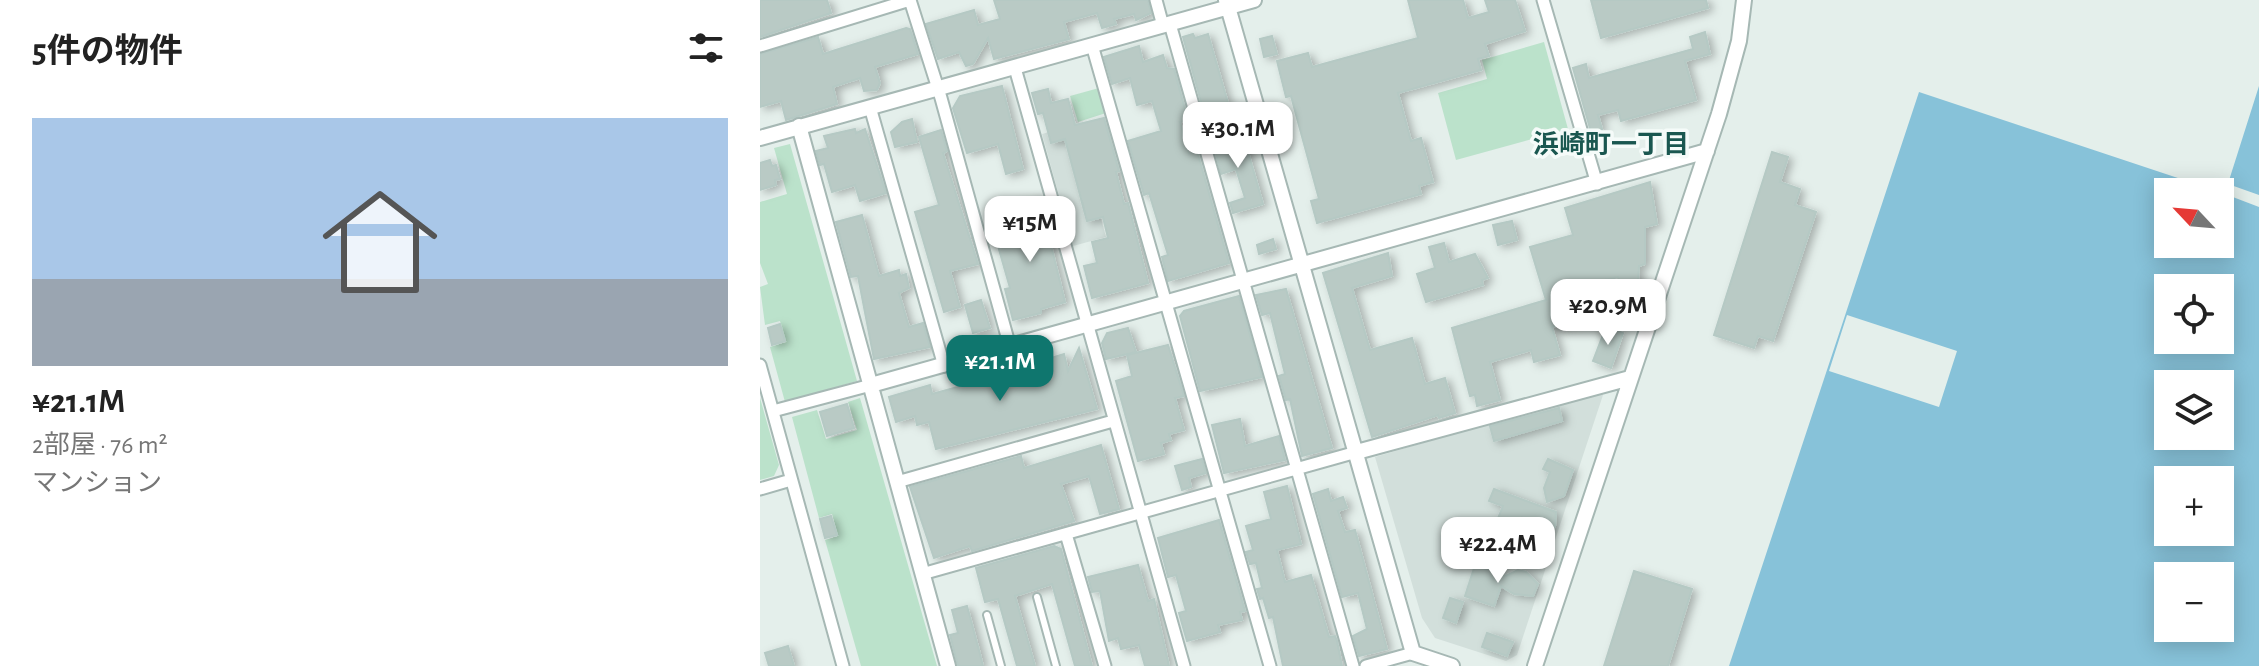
<!DOCTYPE html>
<html lang="ja">
<head>
<meta charset="utf-8">
<style>
  body { margin:0; font-family:"Alegreya Sans","Noto Sans JP",sans-serif; background:#f6f6f6; color:#222; height:100vh; display:flex; flex-direction:column; font-size:30px; white-space:nowrap }
  * { box-sizing:border-box; margin:0 }
  p { font-size:26px; color:#767676 }
  .icon { flex:none; width:44px; height:44px; fill:none; stroke:currentColor; stroke-width:2; stroke-linecap:round; stroke-linejoin:round }
  .map { position:relative; flex:1; overflow:hidden }
  .panel { display:flex; flex-direction:column; background:#fff; width:760px }
  .panel>* { flex:none }
  .needle { width:52px; rotate:296deg }
  .tools { position:absolute; left:1394px; top:178px; display:grid; gap:16px }
  .tools a { display:grid; place-items:center; width:80px; height:80px; border-radius:0px; background:#fff; box-shadow:0 4px 20px #0003; font-size:40px }
  .price { position:absolute; translate:-50% -68px; padding:0 18px; border-radius:16px; background:#fff; color:#222; font-size:26px; line-height:52px; filter:drop-shadow(0 2px 4px #0008) }
  .price::after { content:''; position:absolute; left:50%; top:48px; width:24px; height:18px; margin-left:-12px; background:inherit; clip-path:polygon(0 0,100% 0,50% 100%) }
  .price.current { background:#0f766e; color:#fff }
  ul { padding:0; list-style:none }
  li { display:grid; align-content:center; gap:16px; height:424px; padding:0 32px }
  li+li { border-top:2px solid #e0e0e0 }
  li span { display:grid; place-items:center; height:248px; border-radius:0px; color:#555 }
  li>.icon { margin-inline-start:auto }
  span .icon { width:144px; height:144px; fill:#fffc; stroke-width:1 }
  li b { font-size:34px }
  h2 { display:flex; justify-content:space-between; align-items:center; height:96px; padding:0 32px; font-size:34px }
  main { display:flex; flex:1; min-height:0 }
  .map>svg:first-child { display:block }
  .built { fill:#d2dfdb }
  .green { fill:#bbe2cb }
  .water { fill:#87c2d9; fill-rule:evenodd }
  .pier { fill:#e4efeb }
  .building { fill:#b9cac5; stroke:#b5c9c4; stroke-width:2; filter:url(#shadow) }
  .lines { fill:none; stroke-linecap:round; stroke-linejoin:round }
  .service-casing { stroke:#a6b8b4; stroke-width:10 }
  .minor-casing { stroke:#a6b8b4; stroke-width:15 }
  .tertiary-casing { stroke:#a6b8b4; stroke-width:18 }
  .service { stroke:#fff; stroke-width:6 }
  .minor { stroke:#fff; stroke-width:11 }
  .tertiary { stroke:#fff; stroke-width:14 }
  .labels { text-anchor:middle; dominant-baseline:central; stroke-width:7; stroke-linejoin:round; paint-order:stroke }
  .neighbourhood-label { font-size:26px; font-weight:bold; fill:#1a5750; stroke:#f5fbf9 }
</style>
</head>
<body>
<main>
<section class="panel">
<h2>5件の物件<svg class="icon" aria-label="filters" viewBox="0 0 24 24"><path d="M4 7h16M4 17h16"/><circle cx="9" cy="7" r="2"/><circle cx="15" cy="17" r="2"/></svg></h2>
<ul>
<li><span style="background:linear-gradient(#a9c7e8 65%,#9aa5b1 0)"><svg class="icon" aria-label="home" viewBox="0 0 24 24"><path d="M3 11l9-7 9 7M6 9v11h12V9"/></svg></span><div><b>¥21.1M</b><p>2部屋 · 76 m²</p><p>マンション</p></div></li>
</ul>
</section>
<div class="map">
<svg width="1499" height="666" viewBox="0 0 1499 666">
  <defs>
    <filter id="shadow"><feDropShadow dx="4.5" dy="2.5" stdDeviation="4" flood-color="#0004"/></filter>
  </defs>
  <rect width="100%" height="100%" fill="#e4efeb"/>
  <path class="built" d="M315,125l31,112 -33,9 -31,-112z
    M840,391l3,4 -86,260 -11,6 -71,-23 -13,-20 -47,-161z"/>
  <path class="green" d="M784,42l24,87 -112,31 -18,-67 49,-14 -5,-19z
    M339,88l7,25 -28,9 -8,-26z
    M30,144l67,237 -72,21 -15,-55 16,-5 -6,-21 -15,4 -5,-38 8,-3 -8,-21v-61l27,-8 -13,-46z
    M0,398l19,67 -5,11 -14,4z
    M100,398l77,268h-76l-36,-126 13,-4 -6,-22 -13,4 -27,-101 25,-7 9,29 31,-9 -9,-28z"/>
  <path class="water" d="M1499,86v580h-530l190,-574 301,100h-52v52h52v-52l5,1zM1408,288h52v52h-52zM1408,384h52v52h-52zM1408,480h52v52h-52zM1408,576h52v52h-52z"/>
  <path class="pier" d="M1468,184l31,11v12l-34,-13z
    M1087,315l110,36 -18,56 -110,-36z"/>
  <path class="building" d="M0,0h67l4,13 -71,24z
    M234,0h154l3,13 -15,7 -2,-6 -20,5 2,5 -14,4 -5,-15 -33,9 5,17 -75,20 -6,-21 -15,26 -7,2 -7,-14 -21,7 -12,-35 48,-14 4,15 22,-6z
    M648,0h55l5,18 21,-6 -4,-12h30l10,31 -40,13 4,12 -11,3 3,11 -83,23 13,48 10,-3 12,44 -14,4 2,8 -104,29 -6,-22 8,-2 -28,-103 -5,1 -9,-36 31,-8 4,14 106,-29z
    M831,0h115l2,8 -107,30z
    M146,28l4,1 8,25 -43,13 5,16 -3,7 -13,1 -4,-13 -27,9 4,17 -51,16 -5,-19 -21,6v-53l58,-17 5,17z
    M945,32l5,22 -25,7 11,39 -75,21 -3,-11 -20,5 4,14 -11,3 -18,-64 13,-4 3,14 104,-29 -3,-12z
    M433,34l2,4 13,-4 20,69 -13,3 2,7 -12,3 -22,-79z
    M512,36l5,18 -13,3 -4,-18z
    M379,46l4,16 20,-7 4,13 7,1 14,51 -8,2 9,32 8,-3 32,112 -61,18 -6,-24 6,-2 -19,-62 -5,2 -16,-54 33,-10 -9,-30 -15,4 -7,-27 -18,6 -8,-27z
    M242,86l21,83 -17,5 -8,-30 -31,9 -14,-45 7,-12z
    M288,89l3,14 17,-4 7,26 29,-7 15,53 -3,1 8,32 4,-1 20,80 -56,15 -8,-32 13,-3 -5,-21 16,-4 -5,-21 -16,4 -22,-82 -14,4 -8,-30 -5,1 -6,-21z
    M152,119l5,23 -22,5 -4,-15 11,-10z
    M95,129l1,4 9,-4 21,64 -26,8 -5,-16 -23,7 -8,-28 -4,1 -4,-14 12,-3 -4,-12z
    M181,130l6,21 -4,2 35,111 -28,7 10,36 -16,5 -29,-100 24,-7 -20,-68z
    M463,132l3,11 18,-5 19,66 -30,9 -3,-10 15,-5 -9,-29 -15,5 -10,-39z
    M1012,152l16,5 -8,25 20,7 -5,16 21,7 -43,129 -15,-5 -4,12 -40,-13z
    M10,160l2,6 4,-1 4,14 -5,1 1,5 -16,5v-27z
    M890,182l7,42 -12,3v37l-6,2 -1,19 -16,4 -4,-12 -33,8 9,30 -42,12 8,28 -26,7 -3,-12 -41,12 10,38 -23,6 -2,-11 -5,1 -18,-68 94,-28 -16,-53 43,-12 -8,-27z
    M279,197l26,105 -24,7v4l-28,7 -8,-31 5,-1 -14,-49 25,-7 -8,-28z
    M102,215l17,61 20,-6 1,6 6,-2 3,14 -10,5 10,34 14,-4 7,24 -56,12 -16,-83 -7,1 -15,-55z
    M752,221l5,19 -19,5 -5,-20z
    M513,239l3,10 -17,5 -2,-9z
    M684,243l5,19 26,-8 13,24 -6,2 1,5 -57,17 -9,-28 18,-6 -6,-21z
    M628,253l4,23 -40,12 18,62 42,-12 13,46 20,-6 10,35 -16,5 -1,-3 -66,22 -49,-164z
    M526,289l46,159 -30,8 -12,-57 -4,1 -7,-24 6,-2 -15,-61 -8,2 -6,-20z
    M479,296l23,81 -62,14 -20,-75 4,-5z
    M221,300l9,28 -17,5 -8,-28z
    M20,324l5,17 -13,4 -4,-17z
    M846,327l17,6 -12,35 -18,-7z
    M368,328l8,24 -30,7 -4,-16 5,-10z
    M408,345l16,51 -9,2 9,32 -15,4 2,6 -10,3 3,11 -26,7 -22,-80 16,-5 -5,-21z
    M319,348l18,61 -161,40 -7,-27 -12,3 -2,-9 -19,6 -7,-25 41,-12 2,9 92,-25 1,5 22,-6 -2,-8 19,-6 4,17z
    M87,404l7,24 -27,8 -7,-24z
    M799,408l3,13 -68,20 -4,-15z
    M480,419l5,27 34,-10 6,24 -61,13 -12,-48z
    M341,445l18,64 -19,5 -11,-38 -28,8 13,37 -102,30 -2,-5 -36,12 -24,-71 111,-31 3,12z
    M442,459l4,14 -17,5 2,9 -9,3 -7,-24z
    M788,459l25,11 -9,26 -17,6 -3,-14 6,-16 -7,-3z
    M527,486l14,58 -24,6 8,32 26,-7 18,62 6,-1 2,5 5,25h-59l-10,-49 -4,1 -6,-20 -3,1 -3,-10 5,-1 -6,-25 -6,1 -4,-12 7,-2 -7,-24 25,-7 -7,-27z
    M568,489l3,12 12,-4 4,11 -9,3 7,21 10,-2 32,119 -28,7 -6,-20 14,-7 -9,-36 -16,4 -29,-103z
    M734,489l62,23 -1,15 -13,8 -9,-4 -11,-13 -4,10 -21,-7 6,-15 -14,-5z
    M71,516l6,19 -12,3 -5,-19z
    M459,520l26,91 -5,1 2,8 -24,5 2,7 -33,9 -8,-28 7,-2 -10,-36 -8,2 -10,-39z
    M294,546l7,3 31,117h-17l-23,-82 -37,12 20,70h-18l-19,-67 -13,3 -9,-34z
    M378,565l10,36 6,-2 15,67h-24l-6,-21 -18,4 -3,-11 -9,3 -9,-50 -8,1 -4,-15z
    M715,565l31,11 12,-6 8,2 12,12 -5,12 -19,-2 -13,-8 -7,20 -29,-10z
    M874,571l58,18 -24,77h-64z
    M690,598l13,4 -7,21 -13,-5z
    M207,606l13,48 3,12h-25l-8,-31 8,-2 -6,-23z
    M727,633l26,9 -6,14 -25,-9z
    M28,646l6,20h-25l-4,-13z"/>
  <g class="lines">
    <defs>
      <path id="service" d="M277,597l19,69
        M227,615l14,51"/>
      <path id="minor" d="M150,0l31,98 69,249
        M396,0l7,26
        M783,0l54,184
        M410,24l183,642
        M332,45l178,621
        M0,46l150,-46
        M255,68l169,598
        M110,107l74,259
        M0,365l83,301
        M13,411l98,-26
        M137,482l216,-61
        M0,489l31,-9
        M306,534l39,132
        M162,574l431,-121
        M606,666l47,-13"/>
      <path id="tertiary" d="M466,0l187,653 39,13
        M39,126l149,540
        M0,138l494,-138
        M111,385l836,-234
        M593,453l277,-75
        M775,666l184,-552 20,-73 5,-41"/>
    </defs>
    <use href="#service" class="service-casing"/>
    <use href="#minor" class="minor-casing"/>
    <use href="#tertiary" class="tertiary-casing"/>
    <use href="#service" class="service"/>
    <use href="#minor" class="minor"/>
    <use href="#tertiary" class="tertiary"/>
  </g>
  <g class="labels">
    <g class="neighbourhood-label">
      <text x="851" y="145">浜崎町一丁目</text>
    </g>
  </g>
</svg>
<div class="tools">
<a><svg class="needle" viewBox="-14 -14 28 28"><path d="M0-13l5 13h-10z" fill="#e53935"/><path d="M0 13l5-13h-10z" fill="#767676"/></svg></a>
<a><svg class="icon" aria-label="locate" viewBox="0 0 24 24"><circle cx="12" cy="12" r="6"/><path d="M12 2v4M12 18v4M2 12h4M18 12h4"/></svg></a>
<a><svg class="icon" aria-label="layers" viewBox="0 0 24 24"><path d="M12 4l9 5-9 5-9-5zM3 14l9 5 9-5"/></svg></a>
<a>+</a>
<a>−</a>
</div>
<b class="price" style="left:478px;top:170px">¥30.1M</b>
<b class="price" style="left:270px;top:264px">¥15M</b>
<b class="price" style="left:848px;top:347px">¥20.9M</b>
<b class="price current" style="left:240px;top:403px">¥21.1M</b>
<b class="price" style="left:738px;top:585px">¥22.4M</b>
</div>
</main>
</body>
</html>
